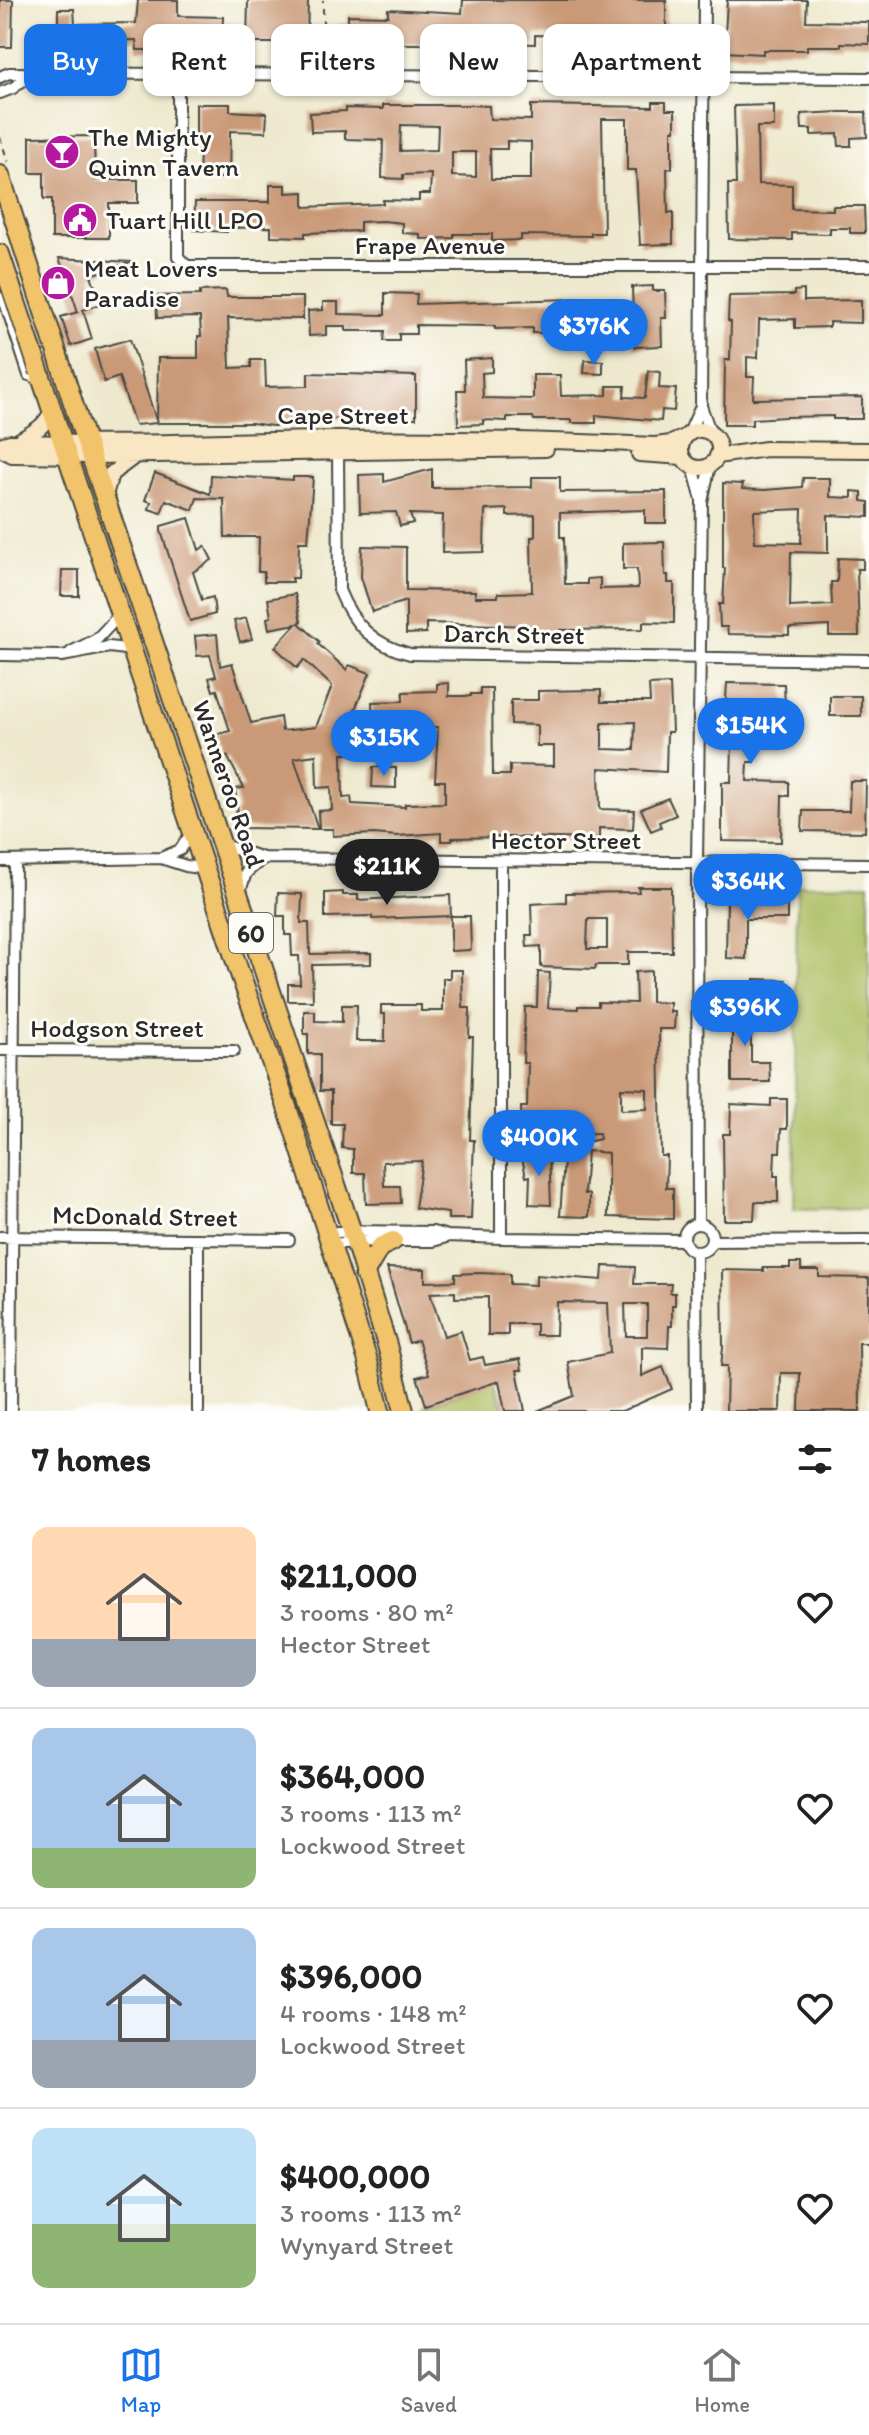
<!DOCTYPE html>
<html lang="en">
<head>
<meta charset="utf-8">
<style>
  body { margin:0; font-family:Itim,sans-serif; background:#f2f2f2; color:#222; height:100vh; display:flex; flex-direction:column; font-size:30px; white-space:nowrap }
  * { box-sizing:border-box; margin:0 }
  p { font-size:26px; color:#767676 }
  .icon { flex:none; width:44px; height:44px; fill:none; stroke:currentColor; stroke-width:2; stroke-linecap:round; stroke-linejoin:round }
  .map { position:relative; height:1411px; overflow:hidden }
  .panel { display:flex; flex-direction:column; background:#fff; flex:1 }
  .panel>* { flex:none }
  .top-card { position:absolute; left:24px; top:24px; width:822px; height:72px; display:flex; gap:16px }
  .price { position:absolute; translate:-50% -68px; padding:0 18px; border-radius:28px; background:#1a73e8; color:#fff; font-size:26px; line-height:52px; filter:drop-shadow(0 2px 4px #0008) }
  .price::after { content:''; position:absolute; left:50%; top:48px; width:24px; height:18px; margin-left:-12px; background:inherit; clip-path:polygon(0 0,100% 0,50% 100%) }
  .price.active { background:#222; color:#fff }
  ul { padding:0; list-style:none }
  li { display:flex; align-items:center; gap:24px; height:200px; padding:0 32px }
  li+li { border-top:2px solid #e0e0e0 }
  li span { display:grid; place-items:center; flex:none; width:224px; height:160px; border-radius:16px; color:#555 }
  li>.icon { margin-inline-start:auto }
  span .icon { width:96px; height:96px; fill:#fffc; stroke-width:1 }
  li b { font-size:34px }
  h2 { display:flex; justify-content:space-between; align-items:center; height:96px; padding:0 32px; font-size:34px }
  .tag { padding:0 28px; border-radius:16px; background:#fff; box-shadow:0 2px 6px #0004; font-size:28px; line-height:72px }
  .tag.active { background:#1a73e8; color:#fff }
  .menu { display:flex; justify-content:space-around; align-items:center; height:112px; border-top:2px solid #e0e0e0; background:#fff; font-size:22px; color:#767676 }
  .menu a { display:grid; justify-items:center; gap:4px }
  .menu .active { color:#1a73e8 }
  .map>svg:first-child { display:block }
  .green { fill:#acbd60; stroke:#6c7446; stroke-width:2 }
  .building { fill:#ca9a78; fill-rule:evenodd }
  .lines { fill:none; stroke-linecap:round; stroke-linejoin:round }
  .lane-casing { stroke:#484843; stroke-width:9 }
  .street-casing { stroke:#484843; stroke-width:14 }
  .secondary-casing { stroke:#484843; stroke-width:18 }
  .highway-casing { stroke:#484843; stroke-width:22 }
  .path { stroke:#484843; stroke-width:2; stroke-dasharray:6 6; stroke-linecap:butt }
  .lane { stroke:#fff; stroke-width:5 }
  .street { stroke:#fff; stroke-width:10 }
  .secondary { stroke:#f9e7c3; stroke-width:14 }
  .highway { stroke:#f1c36a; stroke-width:18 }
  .labels { text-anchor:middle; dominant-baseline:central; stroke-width:6; stroke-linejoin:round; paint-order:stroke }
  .shield { fill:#fdfcf7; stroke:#6a6a68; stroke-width:2 }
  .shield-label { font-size:24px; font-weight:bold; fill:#2b2b2b }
  .poi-label { font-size:26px; fill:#2b2b2b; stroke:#fdfcf7; text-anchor:start }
  .street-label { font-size:26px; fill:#2b2b2b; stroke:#fdfcf7 }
</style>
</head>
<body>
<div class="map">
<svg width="869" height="1411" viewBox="0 0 869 1411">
  <rect width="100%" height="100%" fill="#fdfcf7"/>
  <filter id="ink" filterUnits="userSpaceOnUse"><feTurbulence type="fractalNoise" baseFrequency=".0125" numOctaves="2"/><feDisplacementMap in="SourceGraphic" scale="16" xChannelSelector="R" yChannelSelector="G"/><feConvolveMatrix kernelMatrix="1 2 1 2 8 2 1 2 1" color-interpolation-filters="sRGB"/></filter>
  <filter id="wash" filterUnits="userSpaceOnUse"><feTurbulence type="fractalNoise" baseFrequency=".006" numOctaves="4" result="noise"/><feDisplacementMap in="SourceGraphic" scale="32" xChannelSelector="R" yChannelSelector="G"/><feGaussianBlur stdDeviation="1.8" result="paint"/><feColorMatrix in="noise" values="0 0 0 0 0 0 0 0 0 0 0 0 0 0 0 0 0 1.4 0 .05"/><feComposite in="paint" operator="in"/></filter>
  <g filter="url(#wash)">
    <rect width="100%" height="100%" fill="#eee9ce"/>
    <path class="green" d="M869,884v324l-75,1 3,-324z
      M494,1381l11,30h-82v-4z"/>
    <g id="blocks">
      <path class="building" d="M0,0h13l-1,47h-12z
        M138,0h40v16l45,1 -1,24 -44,-1v10h-41l-1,-10 -78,1v-32h16l1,15 61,-1z
        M248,0h60l-1,43h-60z
        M463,0h203v47l-73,3v-6l-31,-1v-7l-27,-1v9l-34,-1v12l-38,-2v-9h-125l1,-20h9v-9l40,1v-7l74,4z
        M727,0h80l-1,21 63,1v22l-28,-1v3h-34v4h-44v4l-39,-2z
        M653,102h13v8h9v20h-3v38l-5,1 1,44 5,-1v32l-33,1 -4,-75h-9v-51h-25l2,114h-13v3l-70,-1v5l-29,1v-7h-38v4l-34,1v-5l-18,-1v-10l-19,-2 -23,1v9l-55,2v4l-34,-1v-9l-44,1v4l-33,-2 1,-28h75v-17h16v8l18,-1v15l79,-3v-4l36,1v-7h11l1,-20 -28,1v4l-21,-1 1,-38 -38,-1v-8l-34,1 -1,-19 36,-2v-3l37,1v-4h87l19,1 1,13 41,1v-15l122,2zM401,125l37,1 -1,24 -37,1zM507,141l24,1v37h-40l-1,-30h17zM452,152h24v25l-24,-1z
        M196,104h34v7l37,2 -1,19 -36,-1 -1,47h-30l1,-28h-4z
        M774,105v22h-17l1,57 34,1v24l41,1v-4h31l1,27h-15v-5h-20v6l-38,-1v7l-63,-1 -1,-55h8l-2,-78z
        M840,112h26l1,25 -16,1v8h-12l-1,-12 -27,1v-6h-9l-1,-15z
        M94,136l1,44h43v23h-29v35h-57v-39h-8v-26h-14v-36z
        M59,258l73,4 -41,13 10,29 -18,6 9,29 -21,7 -10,-29 17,-5 -10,-30 -16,5 -3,-11 15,-5z
        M653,286v5h12l1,27h-5l1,28 -28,1 -2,-60z
        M226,290l1,7h76v22l-75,-1 2,50 21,-1v-7h14l1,27 42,-1v-13l108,3v42l-112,1v6l-32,1 -20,-3h-95l1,-65h40v-22h3l-1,-19 -43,1 -1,-22 44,-1v-4z
        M804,290v11l57,-1v23l-32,-1v5l-34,1v-9l-36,1 -1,38 -11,-1v20h7l-1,22 109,-2v22h-29v-3l-48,1 -33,2v6h-28l1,-65h5l1,-38 -3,-1 1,-25 65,-1v-4z
        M385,293l32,1 -1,10 189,-6v25l-56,1v9h-16v-5l-38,1v-3l-79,-1v9h-17v7h-15l1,-10h-39v-5h-20v9l-17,1 -1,-25 15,-1v-8h15v12l47,1z
        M130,339l27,84 -22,2 -16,-48 -15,5 -9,-33z
        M492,358v14l-10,1 1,25 50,1v-24h27l1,21 46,-1v-9h18l-1,11 21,1 3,-27 12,1 -1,16 17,1 -2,22 -12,-1 -1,11 -65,-6v8h-25v-3h-37l-1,-3h-26v4l-24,-1v4l-25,1 -1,-35h8l-1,-30z
        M585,360l18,1v13l-19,-1z
        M432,469v19l100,-1v-10h28v15l106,-1v32h-21v-13l-85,3v24h4l1,47h22v-5l13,-1v11l38,-1 -1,-19h-14v-26l41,-1 1,33h3v8h6v40l-31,-1v7l-83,1v4h-27v-8l-107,-3v10l-20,1v-33l-34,11 -11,-35 1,-31 44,1v43l69,1v6h23v-4l34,-1 -1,-55h4v-22l-28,1v-7l-22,1 -1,42 -42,1 1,-38 -33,-1 3,9 -13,3 -4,-14 -36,1 -1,-38 25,-1v8z
        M155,473l55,21 1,-19 82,5v-3h20l-5,65h-9l-1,36h-6l1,4h-29v-10h-6l1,-35h-34l-1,-38 -27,-1 -4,12 -27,-10 -5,13 -12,-4 2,-7 -6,-2z
        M803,478h27v19l22,1v-7l10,1v9l7,1v15l-41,-2v38l-37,-1 -1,55 42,-2 -1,-23h6l1,-24 25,1v10h-6l2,67h-30v-10l-40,2v7l-61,-1 -1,-7h-7l-1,-23h4l2,-36h-2v-85l20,1 -1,5 23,1 37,-3zM802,509l-1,34 -46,-1 -1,-31z
        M189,518l10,32 6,-4 7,14 -19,12 9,28 11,-3 2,17 -25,7 -29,-90v-5z
        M62,570h17v26h-18z
        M295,594l6,28 -2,1 21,19 -2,2 29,26 2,-5 21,8 -21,51 -6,-2 4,32h-5l1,44 8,-1 1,7 53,3v-3l40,-1v-22h-10l3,-54 -21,1v9l-36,-2 1,7h-18v-16h9l-1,-24 31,-1v-9l34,-1v-7l12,-1v13h22v-2h9v-6h12l1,87h17v-10l44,1v-20h-17v-21l-26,-1v-24h27v-9l63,-1v12h49l-1,-17 21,-1 2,48h-5l-1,40 -67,-4 1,41 34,1 -1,19 -34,-1v11l-93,-2 -54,1v3h-11v-8l-44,3 -23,-2 -41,2v-7h-14l-1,-18 14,-1 -1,-23 -14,1 -1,-33 -22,3 24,71 -82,-1v-17l2,1 -3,-23 9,-1 -17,-32 -5,1 -5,-23 13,-3 -13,-41 -4,1 -4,-13 7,-2 -6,-21 -13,1 -2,-20 22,-2 3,32 12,-3 19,60 29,-6 2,14 34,-4 16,-41 -28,-26 -7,8 -22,-21 21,-23 -27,5 -2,-11 4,-1 -3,-18zM635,722l-1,28 -32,-1v-26z
        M246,618l6,21 -12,3 -6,-21z
        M727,683l57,1 1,23h-7v12l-22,1 1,24h-3l-1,18h-5l-1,19 42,1v14l-7,-1 -1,47 -59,-1v-59h9l1,-38 -9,1z
        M830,696h31v20h-31z
        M373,767l23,1v20l-24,-1z
        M850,781h16l-1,51 -63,-1 1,-20h46z
        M668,798l8,17 -17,7 2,5 -10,4 -10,-22z
        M638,887h33l1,65h-44v13h-32l-1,4 -54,-2v-21l-14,1 -1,-12h6l-1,-31 35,-2v-9l73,-1zM588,919h19v30h-20z
        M343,892v3h15v5l92,-5 1,21 -79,3v-3l-47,1v-24z
        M278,893l24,1 -1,29h8l1,31 61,-1v11l-59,1 1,36h-25v-17h12l-1,-28h-7l-1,-21h-6v-19h-8z
        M727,900l60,1v18h-41v40l-20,-1z
        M451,916h19l1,34 -20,1z
        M450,970h12l1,38h7l-1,29h4l-3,103h4l-3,79h-23v-6l-33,-5 7,-47 -39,1 1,24h16l1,17 -35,1 -1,-31h-12v-24l-11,-1 1,-24h-12v-33h-11v-37h-12v-20h-4v-23h11v10l27,1v-17h15l-1,36h29v-27h-4v-9h40v6h22v-33h7z
        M651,971v31l19,1v9h5l-1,17h-15l2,127h6l-1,32h7v31l-65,-2v-64l-21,-2 -3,43h5v23l-29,-1 5,-69 35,-8 -1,-6 -31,1v-6h-20v6l-26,1 -1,-28h6l1,-44h-5l2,-56h12l1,-35 12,1 -2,35 30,1v-3h20v-4l38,1 -1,-31zM621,1088l26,1v20l-26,1z
        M754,979l32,1 -1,10h-15l-1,9h-16z
        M732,1002h19v60h18l1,20h-38z
        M771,1099h16v30h-6l-1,23h-5l-1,24h4v26h-23l-1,18h-30l-1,-86h7l1,-30 40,2z
        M549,1151l2,54 -22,-1 1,-28 -4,1 -4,-20z
        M790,1263h11v7h18v7l50,1v65h-10l1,68h-61l1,-38h-19l-1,38h-54l1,-45h-6l2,-18 -1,-78 42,1 -1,-3h27z
        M603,1266l32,1 -1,17h37l-1,9h5v12h-3v21h-3l-1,22 -26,-1v29l21,-9 9,22 -50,22h-85l37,-15 -6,-34 42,-9 -2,-50 -51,-1 -1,33h-20v-11h-28v11h-20v-38l-33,1v-6l-25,1 14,43 17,-5 9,29 13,-3 2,8 35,-6 2,11h-5l8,41h-20l-6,-30 -73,24 -9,-28 12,-3 -11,-34 -9,3 -22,-75 38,1v13l30,-1v-7l20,-1 35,1v10l26,1v-10l66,5zM625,1304h22v32h-21z"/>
    </g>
  </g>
  <g filter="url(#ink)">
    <use href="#blocks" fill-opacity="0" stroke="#484843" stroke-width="2"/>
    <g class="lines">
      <defs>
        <path id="lane" d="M0,295l27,82 10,3"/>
        <path id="street" d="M704,0l-3,406 10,28
          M178,73v184l9,9h682
          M0,77l9,-4 860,5
          M0,93l13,-5 17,-13
          M689,433l12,-27
          M338,448l1,142c14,35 35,55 71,64l459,6
          M693,467l9,33
          M71,652l26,-13 24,-26
          M0,655l62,1 47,-9 24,3
          M223,845l40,13 606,6
          M161,858l19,-8 12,-18
          M0,861l161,-3 25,8 19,3
          M501,861v377
          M240,891l6,-18 17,-15
          M0,1050l234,1
          M698,1224l-1,-361 5,-361 8,-37
          M684 1238a14 14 0 1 1 28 0a14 14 0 1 1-28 0Z
          M326,1233l25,-2 82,1 15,4 53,2 183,2
          M0,1237l289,3
          M712,1241l157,-1
          M330,1244l42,-3h61l13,-4
          M696,1253l1,158
          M11,1411l4,-550
          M198,1411v-172"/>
        <path id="secondary" d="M681 449a19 19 0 1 1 38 0a19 19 0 1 1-38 0Z
          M20,440c14,-8 26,-14 32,-30
          M0,445l10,-3c107,3 215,-2 322,-3 108,-2 216,1 323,6l16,-2 14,-6
          M0,449l12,6 79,1 455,-7
          M639,454l44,3
          M717,456l49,-7 103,1
          M105,495l6,-21 24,-18"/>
        <path id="highway" d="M0,175l77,240 278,826 32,104 17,66
          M0,254l239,717 46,130 82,257 13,53
          M364,1274l16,-27 13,-6"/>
      </defs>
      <use href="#lane" class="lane-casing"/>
      <use href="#street" class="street-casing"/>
      <use href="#secondary" class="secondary-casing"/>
      <use href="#highway" class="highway-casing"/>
      <path class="path" d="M323,62v-62
        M0,137l8,25"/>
      <use href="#lane" class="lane"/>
      <use href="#street" class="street"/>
      <use href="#secondary" class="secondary"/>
      <use href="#highway" class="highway"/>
    </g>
  </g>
  <defs>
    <symbol id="bar-disc" viewBox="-11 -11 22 22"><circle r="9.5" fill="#b5179e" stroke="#fdfcf7"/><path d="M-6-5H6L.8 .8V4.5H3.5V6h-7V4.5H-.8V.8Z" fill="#fff"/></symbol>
    <symbol id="civic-disc" viewBox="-11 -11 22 22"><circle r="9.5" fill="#b5179e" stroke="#fdfcf7"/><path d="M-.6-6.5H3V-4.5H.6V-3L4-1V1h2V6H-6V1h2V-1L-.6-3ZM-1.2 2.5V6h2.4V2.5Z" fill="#fff"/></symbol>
    <symbol id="shop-disc" viewBox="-11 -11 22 22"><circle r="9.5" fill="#b5179e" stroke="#fdfcf7"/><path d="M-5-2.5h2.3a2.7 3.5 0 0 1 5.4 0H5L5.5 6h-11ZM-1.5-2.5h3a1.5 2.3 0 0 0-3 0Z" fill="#fff"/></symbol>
  </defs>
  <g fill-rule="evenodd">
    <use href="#bar-disc" x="42" y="132" width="40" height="40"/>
    <use href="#civic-disc" x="60" y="200" width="40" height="40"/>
    <use href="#shop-disc" x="38" y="263" width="40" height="40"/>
  </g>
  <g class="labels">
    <rect class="shield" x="229" y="913" width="44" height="40" rx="6"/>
    <g class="shield-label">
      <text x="251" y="933">60</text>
    </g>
    <g class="poi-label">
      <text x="88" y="137">The Mighty<tspan x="88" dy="30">Quinn Tavern</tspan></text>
      <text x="106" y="220">Tuart Hill LPO</text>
      <text x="84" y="268">Meat Lovers<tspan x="84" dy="30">Paradise</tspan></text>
    </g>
    <g class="street-label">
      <text x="430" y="245">Frape Avenue</text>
      <text x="343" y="415">Cape Street</text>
      <text transform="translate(514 634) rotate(1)">Darch Street</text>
      <text transform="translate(229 784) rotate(71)">Wanneroo Road</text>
      <text x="566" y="840">Hector Street</text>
      <text x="117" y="1028">Hodgson Street</text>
      <text transform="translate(145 1216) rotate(1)">McDonald Street</text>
    </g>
  </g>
</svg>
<b class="price" style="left:594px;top:367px">$376K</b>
<b class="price" style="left:751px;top:766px">$154K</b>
<b class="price" style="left:384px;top:778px">$315K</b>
<b class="price active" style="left:387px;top:907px">$211K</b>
<b class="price" style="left:748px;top:922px">$364K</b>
<b class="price" style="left:745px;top:1048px">$396K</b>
<b class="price" style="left:539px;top:1178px">$400K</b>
<div class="top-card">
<a class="tag active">Buy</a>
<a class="tag">Rent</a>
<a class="tag">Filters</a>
<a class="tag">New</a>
<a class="tag">Apartment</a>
</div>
</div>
<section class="panel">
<h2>7 homes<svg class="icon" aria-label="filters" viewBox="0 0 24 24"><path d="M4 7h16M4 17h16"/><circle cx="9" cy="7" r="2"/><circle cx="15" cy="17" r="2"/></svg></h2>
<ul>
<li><span style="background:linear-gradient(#ffd9b3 70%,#9aa5b1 0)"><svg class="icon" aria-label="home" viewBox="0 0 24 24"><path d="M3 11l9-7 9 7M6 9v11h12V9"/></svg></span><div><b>$211,000</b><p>3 rooms · 80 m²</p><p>Hector Street</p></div><svg class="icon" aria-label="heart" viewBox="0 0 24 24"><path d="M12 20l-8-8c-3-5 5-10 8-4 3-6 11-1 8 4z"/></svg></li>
<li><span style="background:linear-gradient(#a9c7e8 75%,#8fb573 0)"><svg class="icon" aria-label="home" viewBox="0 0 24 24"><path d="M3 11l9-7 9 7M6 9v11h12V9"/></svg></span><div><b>$364,000</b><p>3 rooms · 113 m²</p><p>Lockwood Street</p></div><svg class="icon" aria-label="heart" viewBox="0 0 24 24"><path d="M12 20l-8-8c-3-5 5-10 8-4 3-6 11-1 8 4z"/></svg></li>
<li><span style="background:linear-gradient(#a9c7e8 70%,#9aa5b1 0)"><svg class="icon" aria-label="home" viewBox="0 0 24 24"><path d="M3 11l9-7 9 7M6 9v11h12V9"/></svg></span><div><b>$396,000</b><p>4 rooms · 148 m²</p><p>Lockwood Street</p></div><svg class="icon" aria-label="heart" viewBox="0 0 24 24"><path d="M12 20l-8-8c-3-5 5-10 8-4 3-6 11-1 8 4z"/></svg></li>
<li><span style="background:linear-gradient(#bfe0f5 60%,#8fb573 0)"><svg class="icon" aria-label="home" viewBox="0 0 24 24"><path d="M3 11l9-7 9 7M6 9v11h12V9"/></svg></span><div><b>$400,000</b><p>3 rooms · 113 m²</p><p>Wynyard Street</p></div><svg class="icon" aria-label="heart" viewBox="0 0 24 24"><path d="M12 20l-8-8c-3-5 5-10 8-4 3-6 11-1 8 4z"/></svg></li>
</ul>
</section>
<nav class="menu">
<a class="active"><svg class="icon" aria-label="map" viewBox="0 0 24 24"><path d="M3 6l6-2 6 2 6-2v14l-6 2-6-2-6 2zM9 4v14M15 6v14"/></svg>Map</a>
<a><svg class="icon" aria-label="saved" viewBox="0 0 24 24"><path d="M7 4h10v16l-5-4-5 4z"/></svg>Saved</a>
<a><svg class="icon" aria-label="home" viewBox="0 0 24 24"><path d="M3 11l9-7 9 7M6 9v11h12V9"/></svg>Home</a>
</nav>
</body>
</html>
